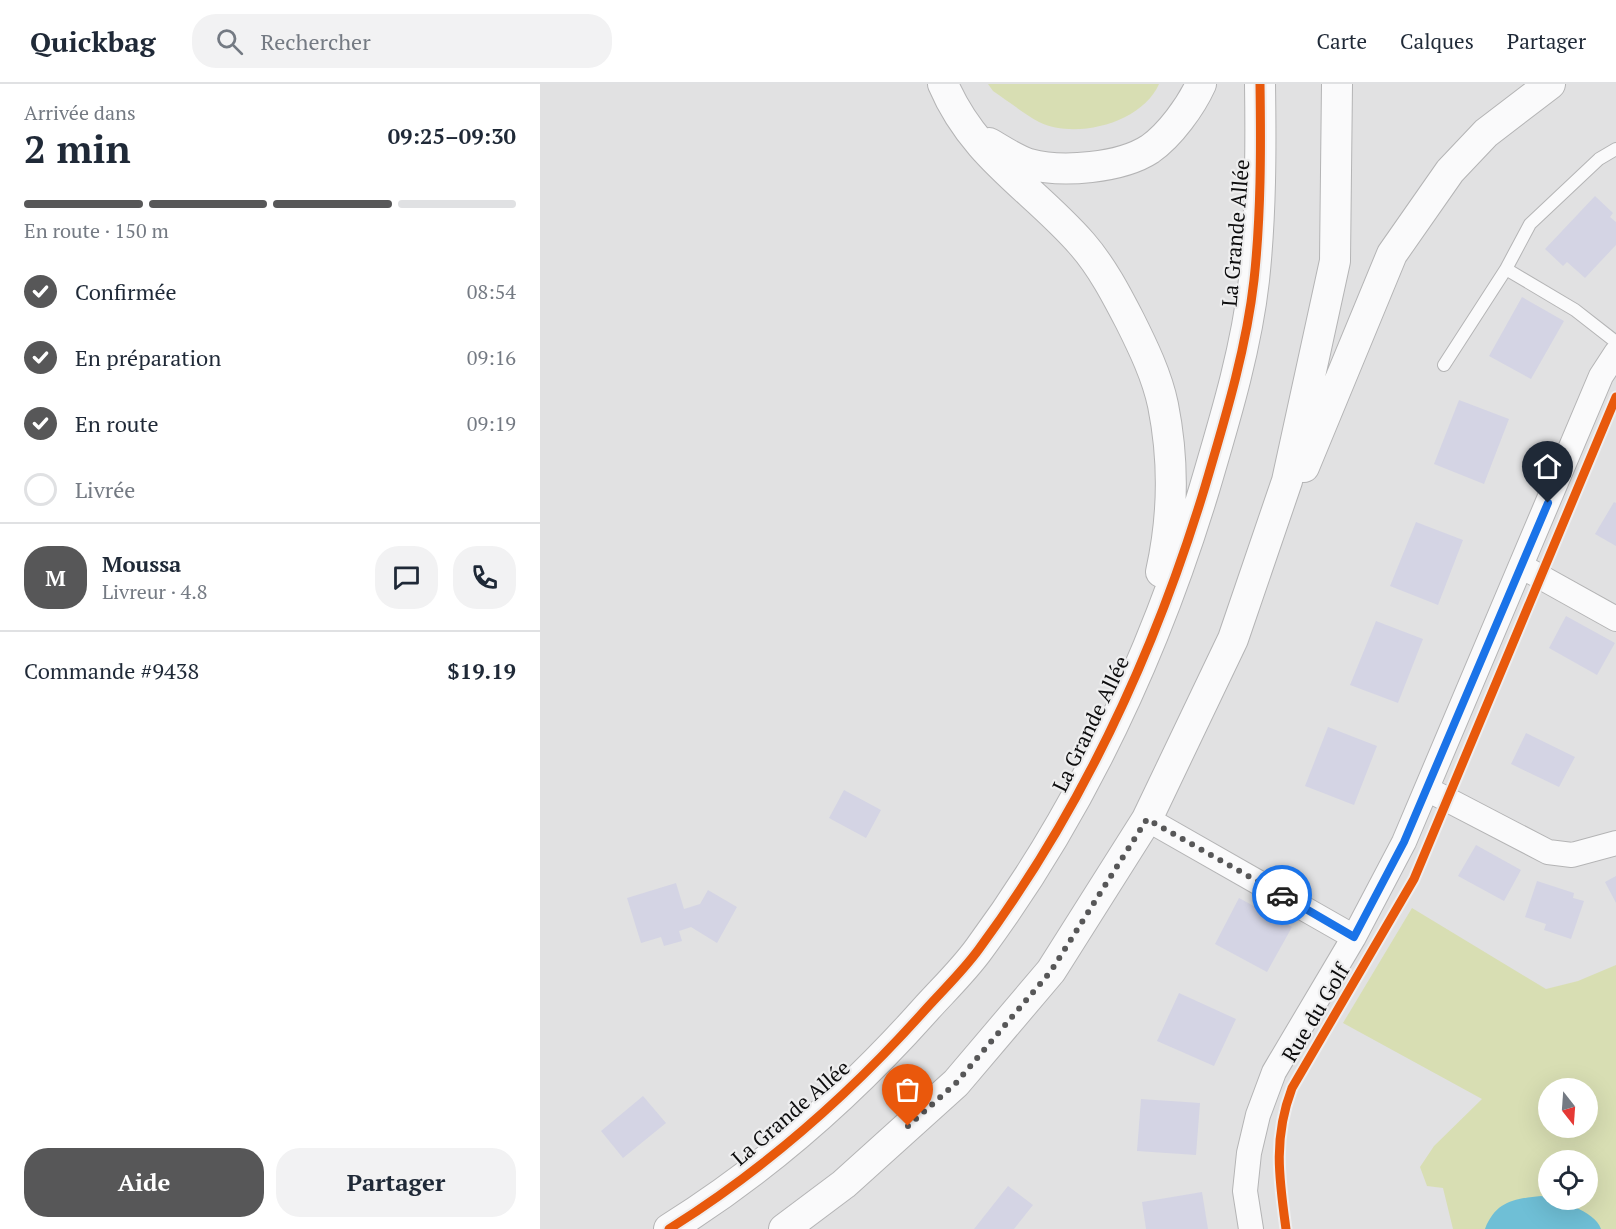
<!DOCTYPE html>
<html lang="fr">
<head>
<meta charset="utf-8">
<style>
  body { margin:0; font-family:"PT Serif",serif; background:#f2f2f3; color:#1f2937; height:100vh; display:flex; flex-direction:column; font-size:22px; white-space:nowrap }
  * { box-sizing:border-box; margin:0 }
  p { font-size:20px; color:#747a83 }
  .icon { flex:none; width:33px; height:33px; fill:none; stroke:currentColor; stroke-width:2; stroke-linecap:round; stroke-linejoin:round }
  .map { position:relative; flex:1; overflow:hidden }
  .sheet { display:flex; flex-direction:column; background:#fff; width:540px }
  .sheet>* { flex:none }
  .needle { width:39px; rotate:163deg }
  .buttons { position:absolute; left:998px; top:994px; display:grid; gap:12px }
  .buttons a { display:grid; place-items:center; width:60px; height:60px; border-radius:50%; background:#fff; box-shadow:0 6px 24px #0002; font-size:30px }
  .pin { position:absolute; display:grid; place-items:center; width:51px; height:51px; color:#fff; margin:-62px -26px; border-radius:50% 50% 50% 0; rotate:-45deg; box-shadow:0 0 6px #0007 }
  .pin .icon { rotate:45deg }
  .courier { position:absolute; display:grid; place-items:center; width:60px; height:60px; margin:-30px; border:4px solid #1a73e8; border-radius:50%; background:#fff; color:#222; box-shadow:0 2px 8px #0007 }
  .head em { font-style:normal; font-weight:600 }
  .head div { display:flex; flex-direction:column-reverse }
  .head { display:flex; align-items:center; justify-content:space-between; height:102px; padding:0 24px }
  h1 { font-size:39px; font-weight:600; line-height:45px }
  .bar { display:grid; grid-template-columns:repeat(4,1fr); gap:9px 6px; align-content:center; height:72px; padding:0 24px }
  .bar i { height:8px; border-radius:4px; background:#e0e1e3 }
  .bar .selected { background:#575758 }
  .bar p { grid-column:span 4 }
  .line { display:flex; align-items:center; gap:15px; padding:0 24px; border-top:2px solid #e0e1e3 }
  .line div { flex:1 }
  .round { display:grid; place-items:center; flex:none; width:63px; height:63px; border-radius:24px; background:#f2f2f3 }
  ol { padding:0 24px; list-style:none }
  li { display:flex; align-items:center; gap:18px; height:66px }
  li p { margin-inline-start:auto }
  li .icon { padding:6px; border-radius:50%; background:#575758; color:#fff; stroke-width:4 }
  li:last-child { color:#747a83 }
  li i { width:33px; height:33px; border:3px solid #e0e1e3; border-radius:50% }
  .action { display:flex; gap:12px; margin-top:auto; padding:12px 24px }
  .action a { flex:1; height:69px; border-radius:24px; background:#575758; color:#fff; font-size:24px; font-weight:600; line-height:69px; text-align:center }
  .action a+a { background:#f2f2f3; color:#1f2937 }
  header { display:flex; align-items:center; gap:36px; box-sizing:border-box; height:84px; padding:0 30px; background:#fff; border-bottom:2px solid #e0e1e3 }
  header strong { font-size:28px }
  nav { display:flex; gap:33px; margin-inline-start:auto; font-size:21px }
  .search { width:420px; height:54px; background:#f2f2f3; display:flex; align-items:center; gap:15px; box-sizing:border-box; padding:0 21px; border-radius:24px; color:#747a83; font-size:22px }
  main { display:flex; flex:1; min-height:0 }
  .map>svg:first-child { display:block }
  .green { fill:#d8deb3; fill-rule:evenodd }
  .water { fill:#6fbfd6 }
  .building { fill:#d4d4e4 }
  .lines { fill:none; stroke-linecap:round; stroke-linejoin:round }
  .service-casing { stroke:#b4b4b5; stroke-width:14 }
  .minor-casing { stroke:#b4b4b5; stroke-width:26 }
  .tertiary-casing { stroke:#b4b4b5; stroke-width:32 }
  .service { stroke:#fafafb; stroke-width:12 }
  .minor { stroke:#fafafb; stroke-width:24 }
  .tertiary { stroke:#fafafb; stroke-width:30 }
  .cycleway-casing { stroke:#eeeeef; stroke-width:13 }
  .cycleway { stroke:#e8590c; stroke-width:9 }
  .done { stroke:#575758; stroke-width:6; stroke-dasharray:0 10.8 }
  .route { stroke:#1a73e8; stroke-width:8 }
  .labels { text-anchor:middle; stroke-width:4.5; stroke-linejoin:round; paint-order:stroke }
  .street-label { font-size:21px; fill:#0d0d0e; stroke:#eeeeef }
</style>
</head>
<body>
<header>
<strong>Quickbag</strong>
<div class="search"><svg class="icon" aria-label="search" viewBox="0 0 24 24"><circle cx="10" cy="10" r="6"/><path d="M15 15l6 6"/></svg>Rechercher</div>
<nav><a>Carte</a><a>Calques</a><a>Partager</a></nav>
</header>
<main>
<section class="sheet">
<div class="head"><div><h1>2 min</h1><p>Arrivée dans</p></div><em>09:25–09:30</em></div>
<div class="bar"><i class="selected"></i><i class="selected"></i><i class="selected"></i><i></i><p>En route · 150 m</p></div>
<ol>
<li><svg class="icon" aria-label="check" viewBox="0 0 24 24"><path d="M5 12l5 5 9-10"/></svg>Confirmée<p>08:54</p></li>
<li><svg class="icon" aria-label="check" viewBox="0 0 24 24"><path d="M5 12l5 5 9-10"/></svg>En préparation<p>09:16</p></li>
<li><svg class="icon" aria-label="check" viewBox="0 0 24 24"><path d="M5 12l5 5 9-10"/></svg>En route<p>09:19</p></li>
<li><i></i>Livrée</li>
</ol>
<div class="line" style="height:108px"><b class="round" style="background:#575758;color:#fff">M</b><div><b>Moussa</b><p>Livreur · 4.8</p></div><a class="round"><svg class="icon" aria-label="chat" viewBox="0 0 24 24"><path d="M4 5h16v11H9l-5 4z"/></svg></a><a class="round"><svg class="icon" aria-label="phone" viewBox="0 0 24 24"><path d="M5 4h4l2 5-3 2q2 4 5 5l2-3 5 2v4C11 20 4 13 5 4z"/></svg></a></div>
<div class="line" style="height:78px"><div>Commande #9438</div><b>$19.19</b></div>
<div class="action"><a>Aide</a><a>Partager</a></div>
</section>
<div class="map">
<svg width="1076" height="1145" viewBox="0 0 1076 1145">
  <rect width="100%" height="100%" fill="#e1e1e2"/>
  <path class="green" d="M448 0H619C602 39 536 56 499 38 483 29 468 17 453 7Z
    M872 824 1006 905 1038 897 1076 881V1145H913L903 1104 887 1102 880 1083 894 1062 942 1015 803 939ZM1008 1005H1047V1044H1008ZM1008 1077H1047V1116H1008Z"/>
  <path class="water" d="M1001 1112C1016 1116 1055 1126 1061 1145H945C956 1117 974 1115 1001 1112Z"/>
  <path class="building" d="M1055 112 1073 129 1070 133 1076 138V161L1045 194 1027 178 1023 182 1005 165Z
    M982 213 1024 237 991 295 949 272Z
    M919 316 969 335 944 400 894 380Z
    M1074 418 1076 419V462L1055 450Z
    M876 438 923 456 898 521 850 502Z
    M1026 532 1075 559 1057 591 1009 564Z
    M836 537 883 555 858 619 810 601Z
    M788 643 837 662 814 721 765 702Z
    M986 649 1035 673 1019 703 971 680Z
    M304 706 341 726 326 754 289 734Z
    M936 761 981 786 964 817 918 792Z
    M1076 792V819L1065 798Z
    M997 797 1034 809 1033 814 1044 817 1031 855 1004 846 1006 840 985 833Z
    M136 799 144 825 160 820 168 806 197 823 177 859 151 843 139 847 142 857 124 862 121 853 101 859 87 814Z
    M699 814 752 843 727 888 675 860Z
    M639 909 696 935 674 982 617 957Z
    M103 1012 126 1039 83 1074 61 1047Z
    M601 1015 660 1019 656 1071 597 1067Z
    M468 1102 493 1121 474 1145H434Z
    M662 1108 668 1145H606L602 1118Z"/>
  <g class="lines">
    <g class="service-casing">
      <path id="service" d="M1076 65 1059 75 990 140 966 185 1035 226 1076 258
        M904 281 966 185"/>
    </g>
    <g class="minor-casing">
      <path id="minor" d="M981 482 1076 535
        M887 705 1008 768 1032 771 1076 759
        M607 735 814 853
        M711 1145 705 1107 709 1069 718 1031 734 988 814 853 864 758 1061 292 1076 269"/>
    </g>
    <g class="tertiary-casing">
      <path id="tertiary" d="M403 0C434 73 492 103 542 160 562 183 576 210 590 237 603 263 617 292 623 321 634 376 633 434 621 488
        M449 59C461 66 476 76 489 80 522 89 581 84 610 65 630 51 651 22 661 0
        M764 383 852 170 910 87 946 49 1010 0
        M129 1145C225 1085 310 1010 385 926 403 906 423 887 439 865 541 727 614 570 664 406 684 338 706 267 714 196 721 131 721 65 720 0
        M244 1145 304 1100 416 999 511 887 607 735 693 555 747 397 795 177 797 0"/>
    </g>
    <use href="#service" class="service"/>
    <use href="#minor" class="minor"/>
    <use href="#tertiary" class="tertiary"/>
    <g class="cycleway-casing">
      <path id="cycleway" d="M129 1145C225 1085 310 1010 385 926 403 906 423 887 439 865 541 727 614 570 664 406 684 338 706 267 714 196 721 131 721 65 720 0
        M746 1145C739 1094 733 1054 752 1004L874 795 1076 313"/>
    </g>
    <use href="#cycleway" class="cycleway"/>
  </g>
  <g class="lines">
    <path class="done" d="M368 1042 416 999 511 887 607 735 742 811"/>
    <path class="route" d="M742 811 814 853 864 758 1008 419"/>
  </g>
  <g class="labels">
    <g class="street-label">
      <text transform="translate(696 149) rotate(-85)" y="7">La Grande Allée</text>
      <text transform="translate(551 640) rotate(-64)" y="7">La Grande Allée</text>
      <text transform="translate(776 929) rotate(-59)" y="7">Rue du Golf</text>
      <text transform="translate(251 1029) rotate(-41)" y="7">La Grande Allée</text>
    </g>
  </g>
</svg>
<div class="buttons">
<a><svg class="needle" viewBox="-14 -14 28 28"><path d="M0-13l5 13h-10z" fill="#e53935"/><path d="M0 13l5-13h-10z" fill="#747a83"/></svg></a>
<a><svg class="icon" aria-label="locate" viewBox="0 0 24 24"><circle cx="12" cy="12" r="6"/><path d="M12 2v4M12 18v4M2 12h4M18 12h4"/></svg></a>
</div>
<div class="pin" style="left:368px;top:1042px;background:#ea580c"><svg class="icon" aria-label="bag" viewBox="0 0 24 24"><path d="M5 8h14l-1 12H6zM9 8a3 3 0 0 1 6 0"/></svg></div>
<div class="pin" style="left:1008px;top:419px;background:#1f2937"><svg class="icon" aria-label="home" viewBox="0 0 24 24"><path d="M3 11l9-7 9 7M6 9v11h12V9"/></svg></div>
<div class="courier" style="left:742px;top:811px"><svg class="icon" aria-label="car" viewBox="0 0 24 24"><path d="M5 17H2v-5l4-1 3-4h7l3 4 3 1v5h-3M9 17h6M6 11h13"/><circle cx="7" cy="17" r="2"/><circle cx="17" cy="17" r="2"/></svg></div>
</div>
</main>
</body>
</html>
